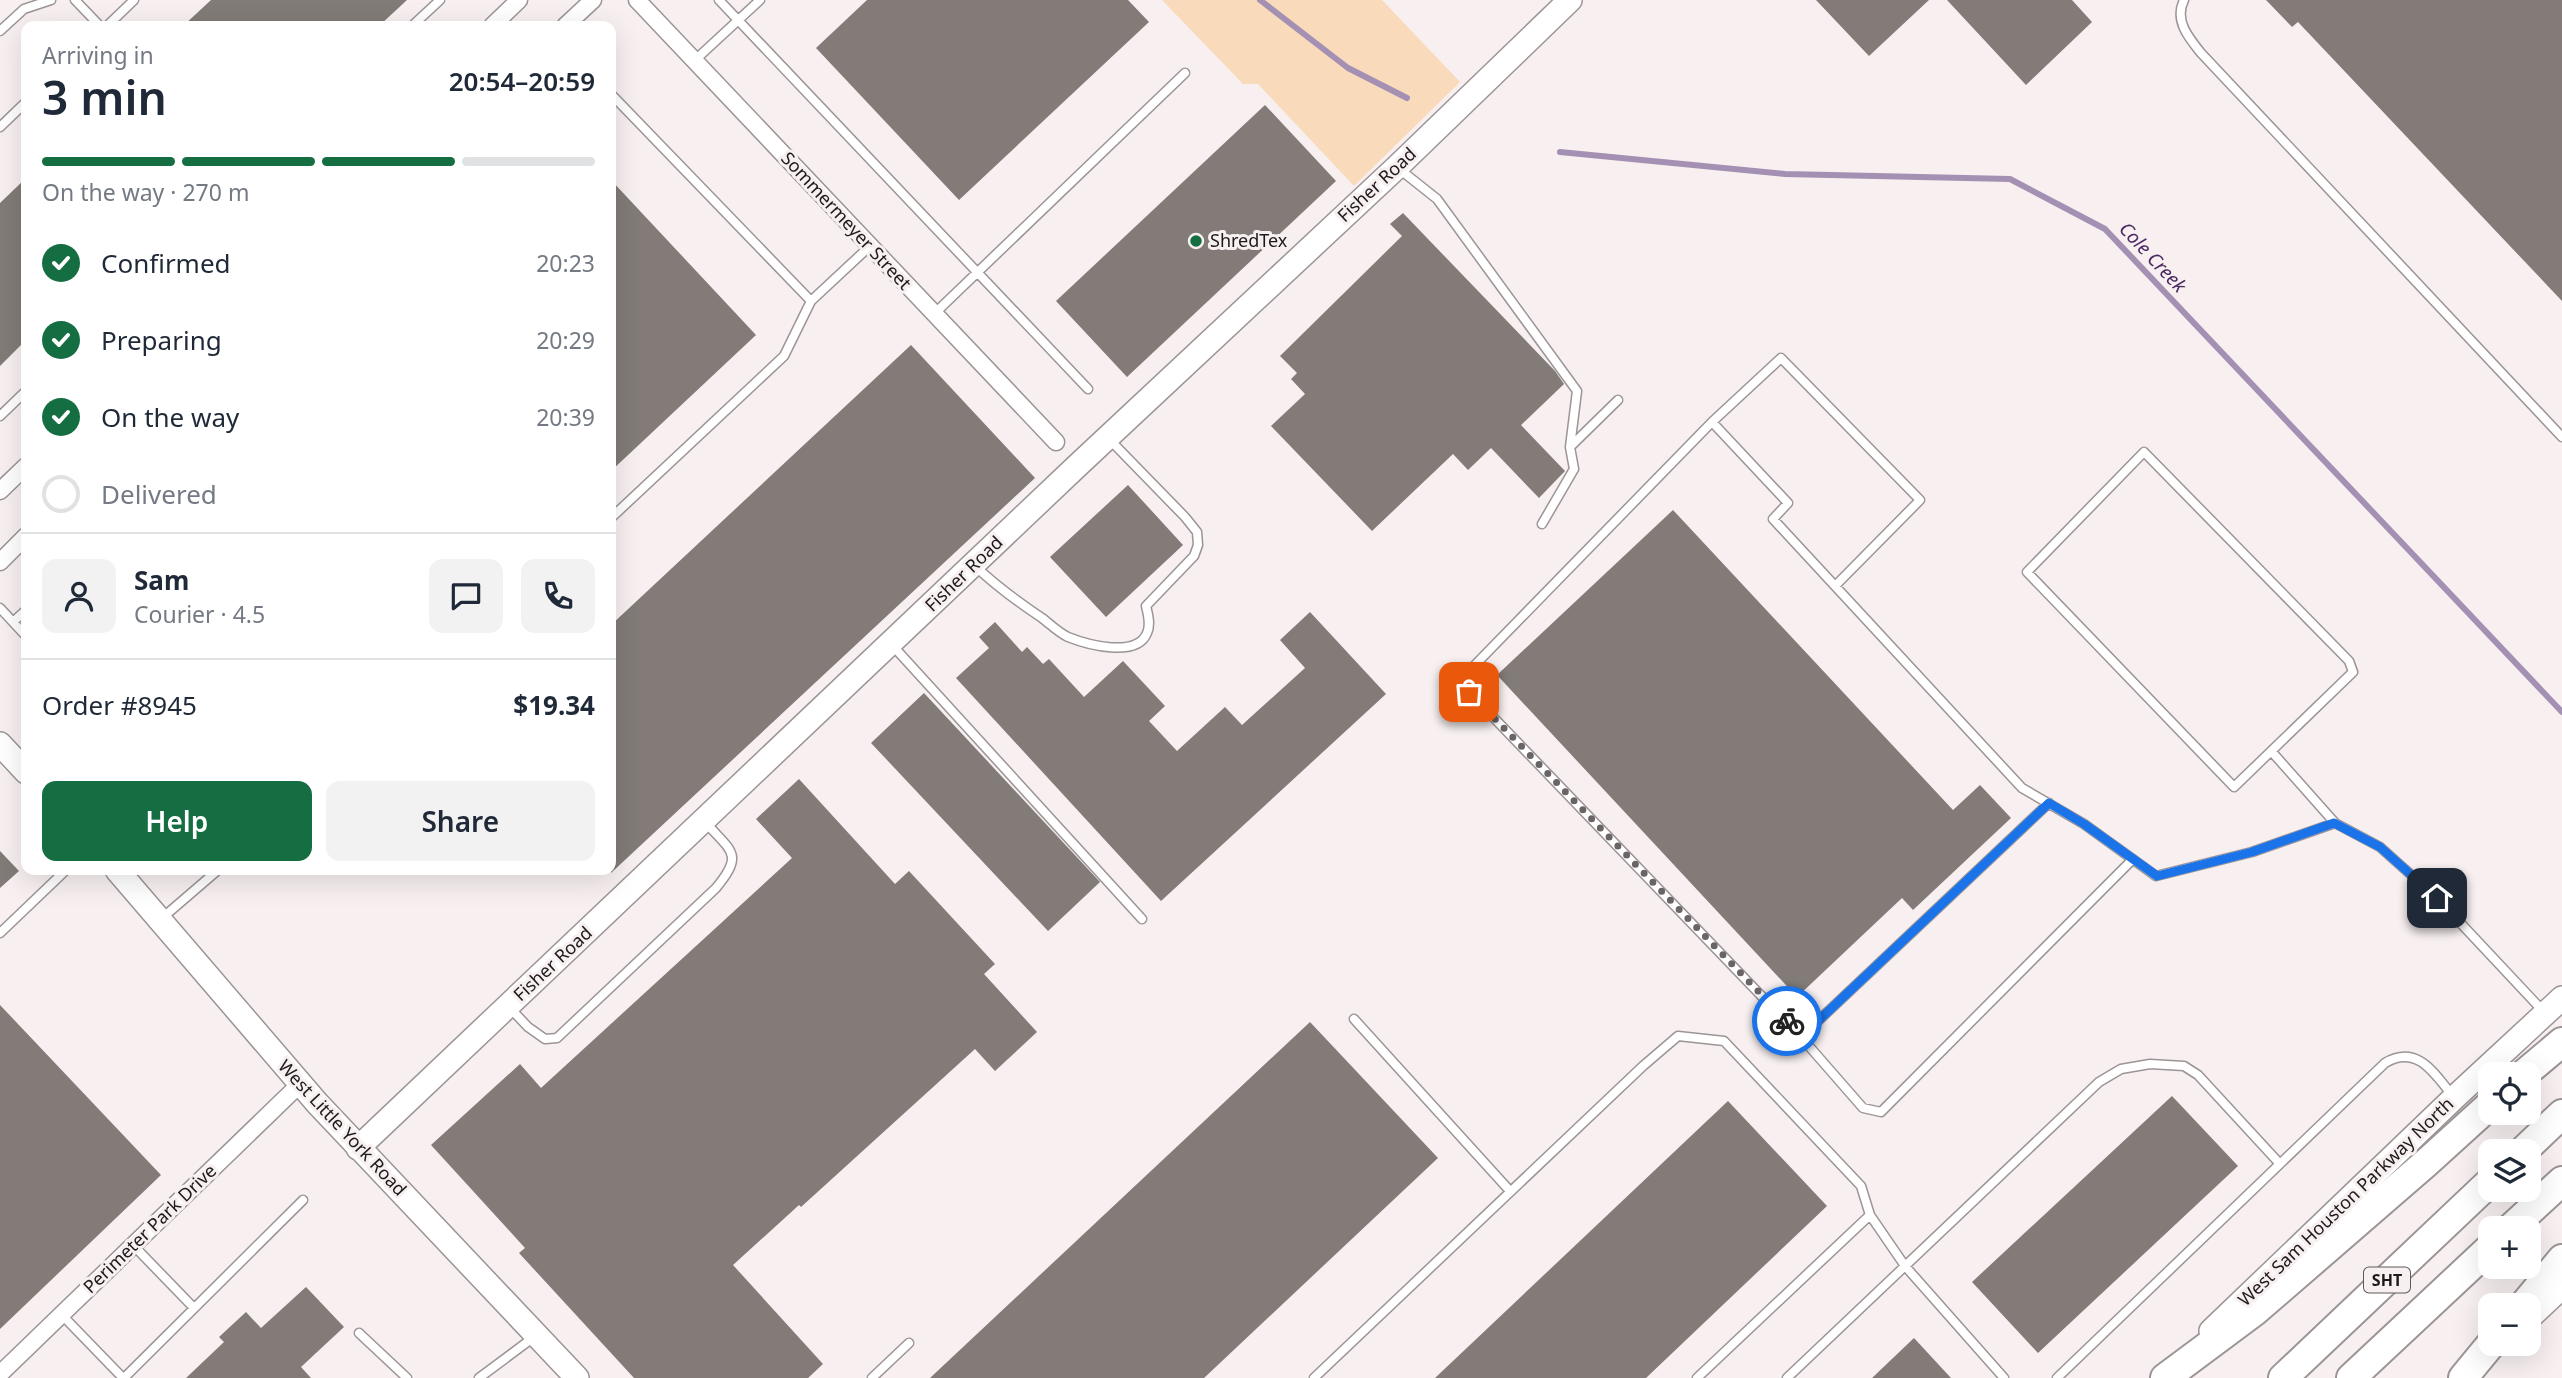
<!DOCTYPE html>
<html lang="en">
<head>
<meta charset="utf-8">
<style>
  body { margin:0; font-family:"Noto Sans",sans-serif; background:#f2f2f3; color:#1f2937; height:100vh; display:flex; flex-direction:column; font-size:26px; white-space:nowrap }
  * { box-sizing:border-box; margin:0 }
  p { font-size:23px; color:#747a83 }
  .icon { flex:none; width:38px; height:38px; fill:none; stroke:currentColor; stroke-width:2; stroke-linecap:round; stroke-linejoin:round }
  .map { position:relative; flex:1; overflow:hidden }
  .side { position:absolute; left:21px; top:21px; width:595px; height:854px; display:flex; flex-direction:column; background:#fff; border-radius:14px; box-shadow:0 7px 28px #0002 }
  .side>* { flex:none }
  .buttons { position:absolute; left:2478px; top:1062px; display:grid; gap:14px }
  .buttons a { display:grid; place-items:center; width:63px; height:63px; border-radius:14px; background:#fff; box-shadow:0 7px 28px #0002; font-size:35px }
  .pin { position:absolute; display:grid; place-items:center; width:60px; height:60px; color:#fff; margin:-30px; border-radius:14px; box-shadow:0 4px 10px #0006 }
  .courier { position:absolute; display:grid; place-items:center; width:70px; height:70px; margin:-35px; border:5px solid #1a73e8; border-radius:50%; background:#fff; color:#222; box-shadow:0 2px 9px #0007 }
  .summary em { font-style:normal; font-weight:600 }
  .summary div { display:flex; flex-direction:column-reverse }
  .summary { display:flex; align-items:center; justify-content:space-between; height:119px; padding:0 21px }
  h1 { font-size:46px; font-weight:600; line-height:52px }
  .bar { display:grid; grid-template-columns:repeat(4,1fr); gap:10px 7px; align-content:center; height:84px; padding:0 21px }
  .bar i { height:9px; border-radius:5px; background:#e0e1e3 }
  .bar .current { background:#156e42 }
  .bar p { grid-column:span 4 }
  .line { display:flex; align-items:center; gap:18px; padding:0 21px; border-top:2px solid #e0e1e3 }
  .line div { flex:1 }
  .round { display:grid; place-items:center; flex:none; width:74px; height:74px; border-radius:14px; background:#f2f2f3 }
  ol { padding:0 21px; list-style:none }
  li { display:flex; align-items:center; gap:21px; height:77px }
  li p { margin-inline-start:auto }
  li .icon { padding:7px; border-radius:50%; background:#156e42; color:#fff; stroke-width:4 }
  li:last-child { color:#747a83 }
  li i { width:38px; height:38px; border:4px solid #e0e1e3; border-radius:50% }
  .cta { display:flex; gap:14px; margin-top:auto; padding:14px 21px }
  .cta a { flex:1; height:80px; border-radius:14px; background:#156e42; color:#fff; font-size:28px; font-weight:600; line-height:80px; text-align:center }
  .cta a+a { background:#f2f2f3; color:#1f2937 }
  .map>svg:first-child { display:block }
  .green { fill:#f9daba }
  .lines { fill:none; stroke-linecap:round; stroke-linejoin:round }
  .stream { stroke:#a490b3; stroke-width:6 }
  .building { fill:#827b78 }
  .lane-casing { stroke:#9c9495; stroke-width:11 }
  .street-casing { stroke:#9c9495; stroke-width:19 }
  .secondary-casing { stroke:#9c9495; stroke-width:26 }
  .highway-casing { stroke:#9c9495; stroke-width:32 }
  .lane { stroke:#fff; stroke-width:8 }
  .street { stroke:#fff; stroke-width:16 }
  .secondary { stroke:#fff; stroke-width:23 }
  .highway { stroke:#fff; stroke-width:28 }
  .done { stroke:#696566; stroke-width:7; stroke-dasharray:0 12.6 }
  .route { stroke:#1a73e8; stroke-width:9 }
  .poi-dot { fill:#156e42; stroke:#f7eff0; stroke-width:2.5 }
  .labels { text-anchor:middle; stroke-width:6; stroke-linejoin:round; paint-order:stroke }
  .shield { fill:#f7eff0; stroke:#5e5a5b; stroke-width:2 }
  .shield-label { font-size:16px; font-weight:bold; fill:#1d1a1b }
  .street-label { font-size:18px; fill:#1d1a1b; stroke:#f7eff0 }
  .poi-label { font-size:18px; fill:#1d1a1b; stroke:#f7eff0; text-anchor:start }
  .water-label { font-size:19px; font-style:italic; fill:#4a2862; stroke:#f7eff0 }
</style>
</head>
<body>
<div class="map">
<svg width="2562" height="1378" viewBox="0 0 2562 1378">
  <rect width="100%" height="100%" fill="#f7eff0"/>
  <path class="green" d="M1162 0H1382L1460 82 1354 186 1258 84H1243Z"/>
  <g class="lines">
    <path class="stream" d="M1260 0 1348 68 1407 98
      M1560 152 1785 174 2010 179 2105 229 2562 712"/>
  </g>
  <path class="building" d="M211 0H407L379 26H183Z
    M867 0H1128L1149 22 959 200 816 48Z
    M1816 0H1929L1869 56Z
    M1947 0H2072L2092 22 2026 85Z
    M2266 0H2562V301L2298 22 2292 27Z
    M1265 105 1336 181 1127 377 1056 301Z
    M26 178V340L0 366V203Z
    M611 180 756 335 611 471Z
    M1403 213 1555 371 1564 384 1521 425 1565 471 1539 498 1491 448 1468 470 1453 454 1372 531 1271 426 1305 394 1291 379 1297 373 1280 356 1402 236 1390 224Z
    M911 345 1035 478 611 873V625Z
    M1128 485 1183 545 1106 617 1050 557Z
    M1673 510 1953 810 1980 785 2011 818 1913 910 1902 898 1797 997 1497 675Z
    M1310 612 1386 694 1161 901 956 678 989 648 979 637 995 622 1022 652 1027 647 1043 664 1049 659 1084 697 1123 661 1165 706 1149 721 1177 751 1225 707 1242 725 1305 668 1280 640Z
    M924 693 1100 882 1048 931 871 743Z
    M799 779 895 884 909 871 995 964 984 974 1037 1032 995 1071 975 1049 801 1207 799 1205 733 1265 823 1364 808 1378H634L519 1253 525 1248 431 1145 520 1064 541 1088 792 858 756 819Z
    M0 851 19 871 0 888Z
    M0 1005 161 1175 0 1329Z
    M1310 1022 1438 1158 1204 1378H930Z
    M2172 1096 2238 1166 2038 1353 1972 1282Z
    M1728 1101 1827 1206 1646 1378H1435Z
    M306 1287 344 1327 301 1367 311 1378H186L224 1342 219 1337 246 1312 261 1328Z
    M1914 1338 1951 1378H1872Z"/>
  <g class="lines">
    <g class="lane-casing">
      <path id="lane" d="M75 0 100 26
        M719 0 1088 389
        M2184 0C2174 20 2188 37 2201 53L2562 437
        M107 26 134 0
        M412 26 440 0
        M0 31 24 9 51 0
        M694 61 760 0
        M611 94 811 301
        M0 127 26 102
        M1398 168 1437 199 1577 391 1570 447
        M934 314 1185 73
        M0 416 26 391
        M1712 422 1471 669 1469 692 1801 1037 2049 803
        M2144 452 2349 661 2353 672 2234 787 2027 572Z
        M611 518 784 356 811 301 870 246
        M1542 524 1574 469 1570 447 1618 400
        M974 565C995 585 1018 602 1042 618 1050 624 1059 633 1068 637 1088 645 1137 658 1147 633 1151 625 1148 614 1146 606L1194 556 1198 545 1197 532 1185 517 1110 440
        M1835 586 1920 500 1781 358 1712 422 1788 503 1773 519 2022 788 2084 824 2156 876 2252 852 2335 823
        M0 608 26 636
        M13 622 26 610
        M893 646 1142 919
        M2272 752 2335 823 2380 847 2437 898 2543 1011
        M161 919 218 870
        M0 933 66 870
        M510 1008 528 1027 545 1039 557 1038 716 888C744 854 732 852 706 823
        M1354 1019 1510 1191
        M1801 1037 1863 1108 1881 1112 2133 859
        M133 1245 194 1308
        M61 1314 123 1378
        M359 1333 407 1378
        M124 1378 303 1200
        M479 1378 534 1337
        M872 1378 909 1343
        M1314 1378 1643 1066 1678 1036 1724 1041 1861 1186 1870 1215 1905 1266 2004 1378
        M1697 1378 1870 1215
        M1787 1378 2099 1082 2121 1069 2150 1064 2184 1066 2198 1075 2280 1164
        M2057 1378 2385 1063C2417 1044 2434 1073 2452 1095"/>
    </g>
    <g class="street-casing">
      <path id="street" d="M637 0 1056 442
        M492 26 519 0
        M565 26 593 0
        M0 491 26 466
        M0 562 26 536
        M0 1374 300 1084"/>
    </g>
    <g class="secondary-casing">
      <path id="secondary" d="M0 744 26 772
        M117 870 317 1103 577 1378
        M358 1148 1077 466 1397 167 1570 0
        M2529 1318 2562 1287
        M2211 1331 2454 1098 2562 998"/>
    </g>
    <g class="highway-casing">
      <path id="highway" d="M2524 1074 2562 1042
        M2522 1152 2562 1114
        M2511 1228 2562 1181
        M2523 1306 2562 1259
        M2165 1378 2255 1311 2426 1163 2490 1105
        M2283 1378 2490 1182
        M2351 1378 2490 1248
        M2463 1378 2491 1344"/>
    </g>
    <use href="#lane" class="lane"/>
    <use href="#street" class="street"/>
    <use href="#secondary" class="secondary"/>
    <use href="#highway" class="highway"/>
  </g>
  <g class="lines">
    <path class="done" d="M1469 692 1787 1021"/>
    <path class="route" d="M1787 1021 1801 1037 2049 803 2084 824 2157 876 2252 852 2334 823 2380 847 2437 898"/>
  </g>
  <circle class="poi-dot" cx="1196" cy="241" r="7"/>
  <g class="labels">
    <rect class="shield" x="2364" y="1267.5" width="46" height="25" rx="5"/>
    <g class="shield-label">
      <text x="2387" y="1286">SHT</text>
    </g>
    <g class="street-label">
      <text transform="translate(1377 185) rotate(-43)" y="6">Fisher Road</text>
      <text transform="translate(846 221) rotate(47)" y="6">Sommermeyer Street</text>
      <text transform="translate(964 574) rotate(-44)" y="6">Fisher Road</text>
      <text transform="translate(553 964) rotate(-43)" y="6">Fisher Road</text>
      <text transform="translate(342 1128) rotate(47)" y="6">West Little York Road</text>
      <text transform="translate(2346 1202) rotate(-44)" y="6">West Sam Houston Parkway North</text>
      <text transform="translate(150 1229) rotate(-44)" y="6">Perimeter Park Drive</text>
    </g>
    <g class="poi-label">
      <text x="1210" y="247">ShredTex</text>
    </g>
    <g class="water-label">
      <text transform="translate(2153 257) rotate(47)" y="7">Cole Creek</text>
    </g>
  </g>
</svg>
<div class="buttons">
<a><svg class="icon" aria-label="locate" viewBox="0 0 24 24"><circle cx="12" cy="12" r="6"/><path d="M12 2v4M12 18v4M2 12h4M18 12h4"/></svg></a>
<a><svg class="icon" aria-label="layers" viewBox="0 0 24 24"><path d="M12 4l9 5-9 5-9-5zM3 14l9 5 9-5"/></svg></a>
<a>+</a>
<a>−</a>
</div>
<div class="pin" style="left:1469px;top:692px;background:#ea580c"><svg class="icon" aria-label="bag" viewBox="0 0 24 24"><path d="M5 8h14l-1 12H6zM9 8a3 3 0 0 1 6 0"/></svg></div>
<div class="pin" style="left:2437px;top:898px;background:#1f2937"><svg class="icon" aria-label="home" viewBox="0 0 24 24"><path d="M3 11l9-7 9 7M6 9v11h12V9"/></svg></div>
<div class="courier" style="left:1787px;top:1021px"><svg class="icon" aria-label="bike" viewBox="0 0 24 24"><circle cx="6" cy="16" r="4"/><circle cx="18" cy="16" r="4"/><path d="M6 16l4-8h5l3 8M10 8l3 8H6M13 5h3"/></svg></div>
<section class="side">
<div class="summary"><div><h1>3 min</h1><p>Arriving in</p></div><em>20:54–20:59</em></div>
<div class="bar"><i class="current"></i><i class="current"></i><i class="current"></i><i></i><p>On the way · 270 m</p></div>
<ol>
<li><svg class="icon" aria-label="check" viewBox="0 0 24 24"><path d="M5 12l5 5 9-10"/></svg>Confirmed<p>20:23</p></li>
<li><svg class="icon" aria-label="check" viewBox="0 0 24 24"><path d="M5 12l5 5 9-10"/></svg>Preparing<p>20:29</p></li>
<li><svg class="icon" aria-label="check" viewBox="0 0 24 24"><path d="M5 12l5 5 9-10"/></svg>On the way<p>20:39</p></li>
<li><i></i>Delivered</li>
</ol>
<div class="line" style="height:126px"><a class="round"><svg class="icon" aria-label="person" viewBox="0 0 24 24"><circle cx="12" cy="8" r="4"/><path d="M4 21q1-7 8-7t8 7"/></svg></a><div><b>Sam</b><p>Courier · 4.5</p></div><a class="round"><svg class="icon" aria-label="chat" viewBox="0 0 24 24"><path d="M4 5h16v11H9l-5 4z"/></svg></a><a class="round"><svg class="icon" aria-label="phone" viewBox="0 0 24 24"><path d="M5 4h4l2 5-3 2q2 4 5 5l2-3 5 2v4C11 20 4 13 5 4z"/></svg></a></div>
<div class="line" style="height:91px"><div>Order #8945</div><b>$19.34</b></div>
<div class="cta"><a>Help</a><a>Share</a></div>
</section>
</div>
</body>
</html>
